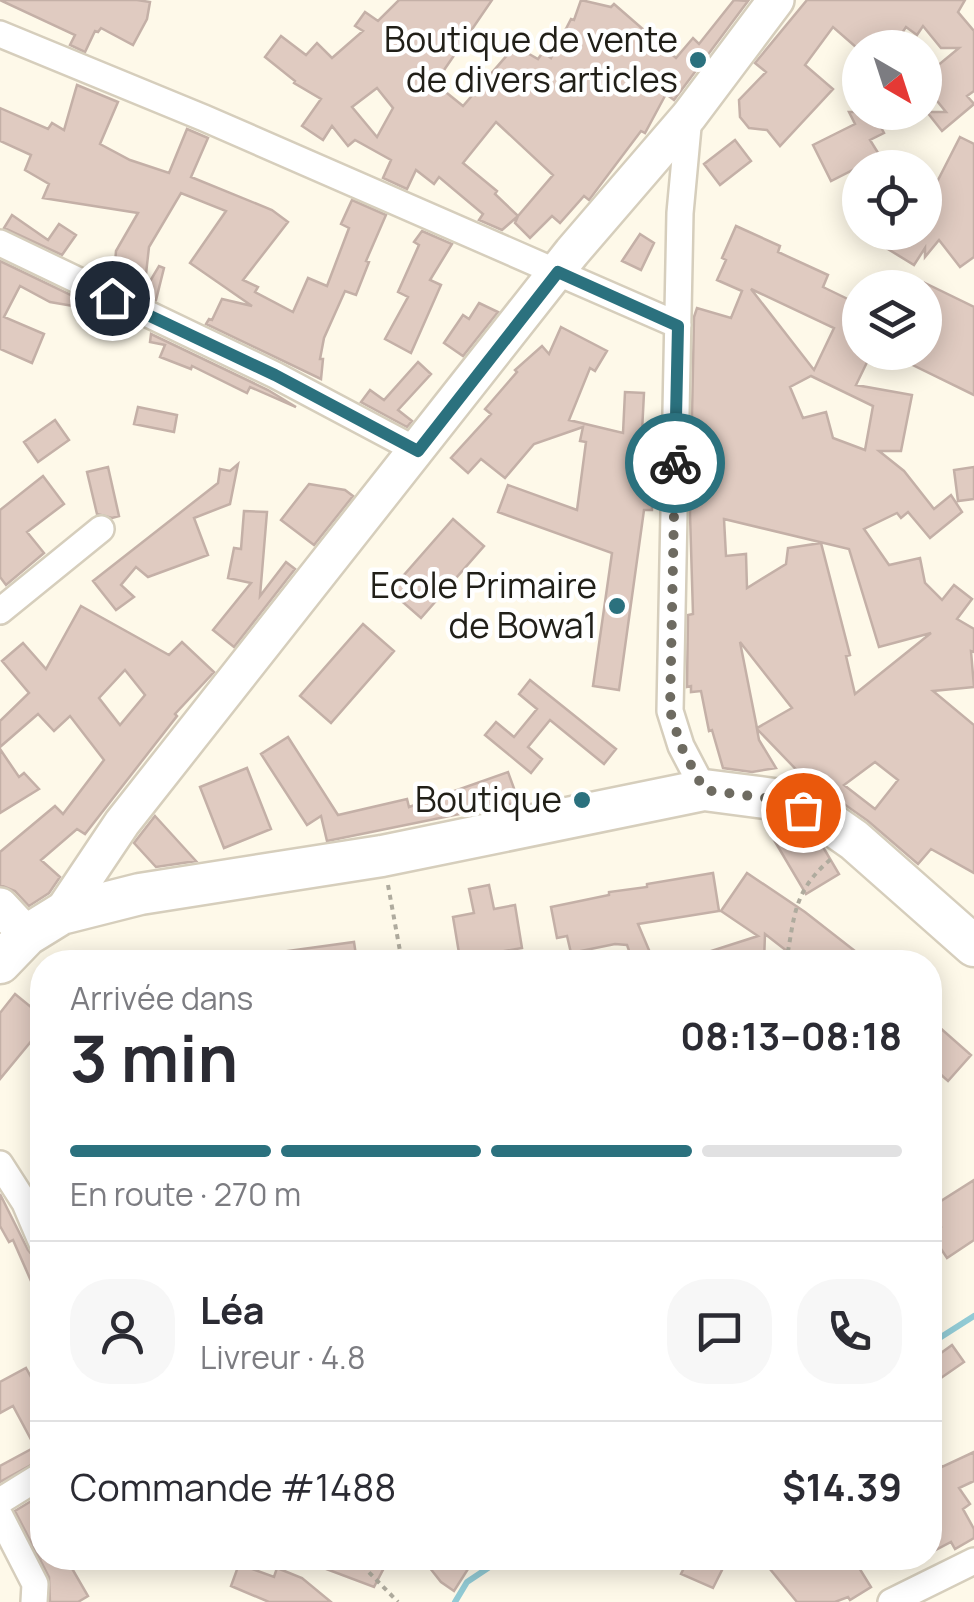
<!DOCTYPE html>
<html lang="fr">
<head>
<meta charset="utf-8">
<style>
  body { margin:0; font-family:Manrope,sans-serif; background:#f7f7f7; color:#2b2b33; height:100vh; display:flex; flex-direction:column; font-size:38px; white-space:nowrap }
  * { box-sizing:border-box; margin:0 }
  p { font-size:32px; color:#7c7c81 }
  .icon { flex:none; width:55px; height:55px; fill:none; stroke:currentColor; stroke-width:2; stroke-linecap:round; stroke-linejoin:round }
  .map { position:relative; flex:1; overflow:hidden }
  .side { position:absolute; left:30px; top:950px; width:912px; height:620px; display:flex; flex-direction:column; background:#fff; border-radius:40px; box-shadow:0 5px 25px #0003 }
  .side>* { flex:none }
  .needle { width:65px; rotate:141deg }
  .tools { position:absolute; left:842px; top:30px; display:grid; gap:20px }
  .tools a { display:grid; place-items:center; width:100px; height:100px; border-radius:50%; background:#fff; box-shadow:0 5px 25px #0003; font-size:50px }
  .pin { position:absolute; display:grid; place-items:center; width:85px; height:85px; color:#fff; margin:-42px; border:5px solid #fff; border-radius:50%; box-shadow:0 2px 10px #0007 }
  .courier { position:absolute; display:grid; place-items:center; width:100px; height:100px; margin:-50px; border:8px solid #2b717e; border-radius:50%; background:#fff; color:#222; box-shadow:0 2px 12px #0007 }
  .head em { font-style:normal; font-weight:700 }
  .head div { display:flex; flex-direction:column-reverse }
  .head { display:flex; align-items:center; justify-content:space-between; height:170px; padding:0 40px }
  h1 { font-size:65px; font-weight:700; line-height:75px }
  .bar { display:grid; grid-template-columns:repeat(4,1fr); gap:15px 10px; align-content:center; height:120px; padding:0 40px }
  .bar i { height:12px; border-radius:8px; background:#e1e1e2 }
  .bar .current { background:#2b717e }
  .bar p { grid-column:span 4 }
  .line { display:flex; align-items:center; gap:25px; padding:0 40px; border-top:2px solid #e1e1e2 }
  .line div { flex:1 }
  .round { display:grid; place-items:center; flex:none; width:105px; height:105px; border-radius:40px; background:#f7f7f7 }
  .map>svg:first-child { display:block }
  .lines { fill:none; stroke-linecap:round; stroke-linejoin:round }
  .stream { stroke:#92cbd5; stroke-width:6 }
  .building { fill:#e0cbc1; stroke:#c4b0a7; stroke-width:2.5; fill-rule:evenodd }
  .minor-casing { stroke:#d6cebc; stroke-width:30 }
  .secondary-casing { stroke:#d6cebc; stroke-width:40 }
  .trunk-casing { stroke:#d6cebc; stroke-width:45 }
  .path { stroke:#afab9e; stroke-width:4; stroke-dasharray:5 5; stroke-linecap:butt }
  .minor { stroke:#fff; stroke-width:25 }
  .secondary { stroke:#fff; stroke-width:35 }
  .trunk { stroke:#fff; stroke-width:40 }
  .done { stroke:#6e6b61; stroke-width:10; stroke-dasharray:0 18 }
  .route { stroke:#2b717e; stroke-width:12 }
  .poi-dot { fill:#2b717e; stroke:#fff; stroke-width:4 }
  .labels { text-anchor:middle; stroke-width:9; stroke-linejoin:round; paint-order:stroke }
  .poi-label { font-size:35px; fill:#211f18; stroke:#fff; text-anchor:end }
</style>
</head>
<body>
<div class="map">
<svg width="974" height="1602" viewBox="0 0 974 1602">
  <rect width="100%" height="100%" fill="#fef9e9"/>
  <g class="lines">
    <path class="stream" d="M930 1344 974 1316
      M455 1602 467 1582 503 1558"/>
  </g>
  <path class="building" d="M0 0H137L150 2 147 19 133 45 101 28 98 32 95 31 85 52 70 45 75 35Z
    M399 0H492L442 73 446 78 437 85 463 106 515 46 538 59 543 52 551 58 571 19 574 20 581 0 611 7 614 4 676 58 693 38 699 44 734 0 748 1 674 100 666 94 645 133 641 131 589 200 584 196 560 223 552 216 530 238 515 223 518 216 502 230 479 220 483 214 439 177 434 184 416 170 407 189 383 178 391 160 355 140 348 146 332 126 323 140 302 126 321 99 294 83 295 81 265 57 281 36 306 55 317 43 332 58 363 31 355 26 365 12 378 21ZM377 88 393 108 377 137 352 107ZM496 122 553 175 518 216 495 194 497 191 463 163Z
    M807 0H965L958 12 974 31V91L967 96 974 104 942 131 927 112H946L925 86V76L959 48H941L923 26 917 35 906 27 892 48H857L833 27 805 65 833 89 780 146 767 130 749 128 740 117 739 100 766 72 755 63Z
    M77 85 118 102 100 144 130 160 169 173 187 129 208 138 191 177 272 210 288 222 243 280 258 287 255 292 293 312 308 278 327 286 349 228 341 224 352 200 386 215 366 261 369 262 356 295 345 291 324 338 320 359H323L321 379 206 324 209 319 212 320 222 299 252 306 190 263 226 211 181 193 149 247 145 283H149L159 266 164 268 156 300 102 274 114 276 116 251 138 213 43 198 49 184 25 170 31 155 0 141V108L48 129 52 123 64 130Z
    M849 112H873L884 133 870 140 880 156 831 181 813 145 855 124Z
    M960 137 974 144V257L960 267 939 240 925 257V248L914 265 860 232H925V192L931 180 937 182Z
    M735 140 751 161 720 185 704 164Z
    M12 215 48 240 59 224 76 235 62 255 4 228Z
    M736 226 780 246 778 252 828 275 823 287 860 305V352H872L856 385 912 395 901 451H879L904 471 934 509 951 495 962 512 930 538 908 512 901 518 897 513 864 529 889 565 920 558 925 583 942 600 954 585 972 599 957 619 974 629V652L971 651 974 687 933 691 974 725V873L931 849 918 864 868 821 837 799 815 789 757 729 759 740 776 768 752 772 723 768 712 730 709 731 701 691 691 692V686L687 687 688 615 693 614 690 514 694 317 697 308 731 318 742 291 717 280 726 260 722 258ZM751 289 834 328 814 370ZM811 376 873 406 865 450 833 438 826 412 803 418 790 387ZM724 519 849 549 879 647 931 633 855 694 846 656 850 655 821 543 788 548 786 564 747 588 746 554 726 556ZM740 642 792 708 757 728ZM875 762 898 780 875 809 844 785Z
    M422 231 452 244 430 280 441 285 411 353 385 339 408 297 398 292 419 245 414 242Z
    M640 234 654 243 641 270 622 261Z
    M0 261 119 318 104 331 107 316 78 311 79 307 50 302 20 286 4 317 44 334 32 363 0 349Z
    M925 283 974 307V395L886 352H925Z
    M479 303 498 312 463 356 444 343 463 315 469 319Z
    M561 327 607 351 595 371 590 368 569 420 623 433 625 392 644 393 642 432H659L658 480 653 479 652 510H644L619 690 593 686 612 553 498 512 508 485 577 510 586 442 580 441 583 427 534 444 505 478 481 459 468 473 451 458 491 414 485 409 517 372 515 370 542 346 549 354Z
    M151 334 268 390 296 407 250 387 247 393 192 366 191 369 160 357 165 345 150 342Z
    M418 362 431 374 398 410 412 421 407 427 361 402 370 390 384 400Z
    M138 407 177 415 174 432 134 424Z
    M55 420 69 440 38 462 24 442Z
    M238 464 230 504 194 518 208 555 148 577 136 567 121 585 134 597 116 610 93 581 218 483 220 469 230 471Z
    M108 467 119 516 112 518 97 514 87 472Z
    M974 467V499L958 501 954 470Z
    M43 476 64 504 27 532 44 553 6 585 0 577V510Z
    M309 484 345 490 353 496 314 545 281 520Z
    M244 511 267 512 260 596 286 562 295 569 234 647 213 630 251 583 228 578 234 548 241 549Z
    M453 519 484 546 421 618 390 591Z
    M81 606 169 655 182 642 214 672 175 714 177 716 85 834 77 829 41 860 60 877 49 893 29 906 15 891 0 885V852L55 806 63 814 104 760 70 716 54 731 38 714 0 747V721L29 693 2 661 23 643 46 669ZM125 670 145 695 120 725 99 698Z
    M363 624 394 651 331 723 300 696Z
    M530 680 616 749 604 764 550 720 528 747 542 759 531 773 485 735 496 722 514 737 537 709 519 694Z
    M288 737 338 815 407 799 409 807 508 772 519 802 327 841 321 816 307 825 261 754Z
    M0 749 19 777 24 773 39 789 0 813Z
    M247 768 271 829 224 848 200 787Z
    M155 816 196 861 156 867 134 843Z
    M787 828 803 836 812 845 816 843 823 847 839 874 806 894 774 840Z
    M713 873 719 911 638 924 654 962H633L627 945 615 944 571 953 567 936 557 938 551 907 609 895V892L647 887V884Z
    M747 873 805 912 869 962H801L765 934 764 962H687L686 959 758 936 721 911Z
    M489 885 494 909 515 905 522 948 460 959 453 917 474 913 469 889Z
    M354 942 357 962H280V952Z
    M15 994 42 1016V1028L0 1079V1013Z
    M930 1019 971 1055 948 1081 930 1065Z
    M974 1180V1240L947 1258 931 1234 941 1227 930 1208Z
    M0 1194 28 1250 33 1256 42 1259V1306L13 1240 9 1242 0 1226Z
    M952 1345 964 1362 938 1380 930 1368V1361Z
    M26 1368 42 1397V1459L0 1482V1466L35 1447 13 1406 0 1413V1382Z
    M930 1446 942 1467 974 1452V1481L959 1488 970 1504 963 1509 974 1529V1538L955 1549 951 1542 930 1553V1527L936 1523 930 1512Z
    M33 1500 42 1516V1558H66L88 1596 78 1602H50L49 1577 15 1511Z
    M297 1558H374L386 1564 374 1587Z
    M422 1558H475L454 1591 441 1582Z
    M689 1558H701L723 1568 713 1588 681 1574Z
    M761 1558H853L871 1587 850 1600 848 1597 835 1602H797Z
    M239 1564 274 1577 277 1568 302 1578 331 1602H269L231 1586Z"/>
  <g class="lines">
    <g class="minor-casing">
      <path id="minor" d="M0 34 204 118 678 325
        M689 116 680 213 670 711 681 746 704 790
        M0 243 275 375 418 451
        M0 611 101 529
        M0 1164 25 1203 42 1243
        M0 1501 42 1475
        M0 1516 35 1584 34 1602
        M891 1602 974 1561"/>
    </g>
    <g class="secondary-casing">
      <path id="secondary" d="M0 906 27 935
        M61 914 122 823 572 252 689 116 776 0"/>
    </g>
    <g class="trunk-casing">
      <path id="trunk" d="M0 963 27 935 61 914 140 894 382 856 704 790 781 800 824 819 854 840 974 946"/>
    </g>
    <path class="path" d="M388 885 402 962
      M786 962C795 917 792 892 831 859
      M355 1558 398 1602"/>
    <use href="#minor" class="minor"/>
    <use href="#secondary" class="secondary"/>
    <use href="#trunk" class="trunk"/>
  </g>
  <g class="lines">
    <path class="done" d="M675 463 670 711 681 746 704 790 781 800 803 810"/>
    <path class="route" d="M112 298 275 375 418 451 558 272 678 326 675 463"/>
  </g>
  <g class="poi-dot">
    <circle cx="698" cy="60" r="10"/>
    <circle cx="617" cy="606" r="10"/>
    <circle cx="582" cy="800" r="10"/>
  </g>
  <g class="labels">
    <g class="poi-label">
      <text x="678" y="52">Boutique de vente<tspan x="678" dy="40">de divers articles</tspan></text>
      <text x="597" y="598">Ecole Primaire<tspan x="597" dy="40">de Bowa1</tspan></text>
      <text x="562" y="812">Boutique</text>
    </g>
  </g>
</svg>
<div class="tools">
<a><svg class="needle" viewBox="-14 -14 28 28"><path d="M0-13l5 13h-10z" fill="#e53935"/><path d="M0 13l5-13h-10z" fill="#7c7c81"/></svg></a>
<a><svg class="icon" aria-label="locate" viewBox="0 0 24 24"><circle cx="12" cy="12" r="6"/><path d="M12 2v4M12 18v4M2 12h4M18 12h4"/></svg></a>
<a><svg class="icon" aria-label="layers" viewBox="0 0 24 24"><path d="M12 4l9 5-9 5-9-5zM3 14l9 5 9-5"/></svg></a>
</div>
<div class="pin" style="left:803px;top:810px;background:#ea580c"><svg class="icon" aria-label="bag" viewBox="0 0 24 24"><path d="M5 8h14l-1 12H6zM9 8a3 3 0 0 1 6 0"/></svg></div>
<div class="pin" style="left:112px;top:298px;background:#1f2937"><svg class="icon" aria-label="home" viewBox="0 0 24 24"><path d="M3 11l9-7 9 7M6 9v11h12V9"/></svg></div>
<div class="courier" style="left:675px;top:463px"><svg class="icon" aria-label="bike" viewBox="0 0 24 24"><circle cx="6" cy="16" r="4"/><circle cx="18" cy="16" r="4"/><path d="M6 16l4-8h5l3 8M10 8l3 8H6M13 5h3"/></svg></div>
<section class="side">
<div class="head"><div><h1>3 min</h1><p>Arrivée dans</p></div><em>08:13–08:18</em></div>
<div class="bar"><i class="current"></i><i class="current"></i><i class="current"></i><i></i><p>En route · 270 m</p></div>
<div class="line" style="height:180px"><a class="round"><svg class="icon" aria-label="person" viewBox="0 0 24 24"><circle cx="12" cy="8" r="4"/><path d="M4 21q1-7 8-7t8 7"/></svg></a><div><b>Léa</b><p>Livreur · 4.8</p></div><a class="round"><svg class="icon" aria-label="chat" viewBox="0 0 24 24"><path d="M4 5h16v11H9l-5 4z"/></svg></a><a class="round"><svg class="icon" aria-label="phone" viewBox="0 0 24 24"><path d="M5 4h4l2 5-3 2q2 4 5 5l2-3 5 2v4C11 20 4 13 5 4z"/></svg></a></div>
<div class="line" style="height:130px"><div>Commande #1488</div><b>$14.39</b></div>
</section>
</div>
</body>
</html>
